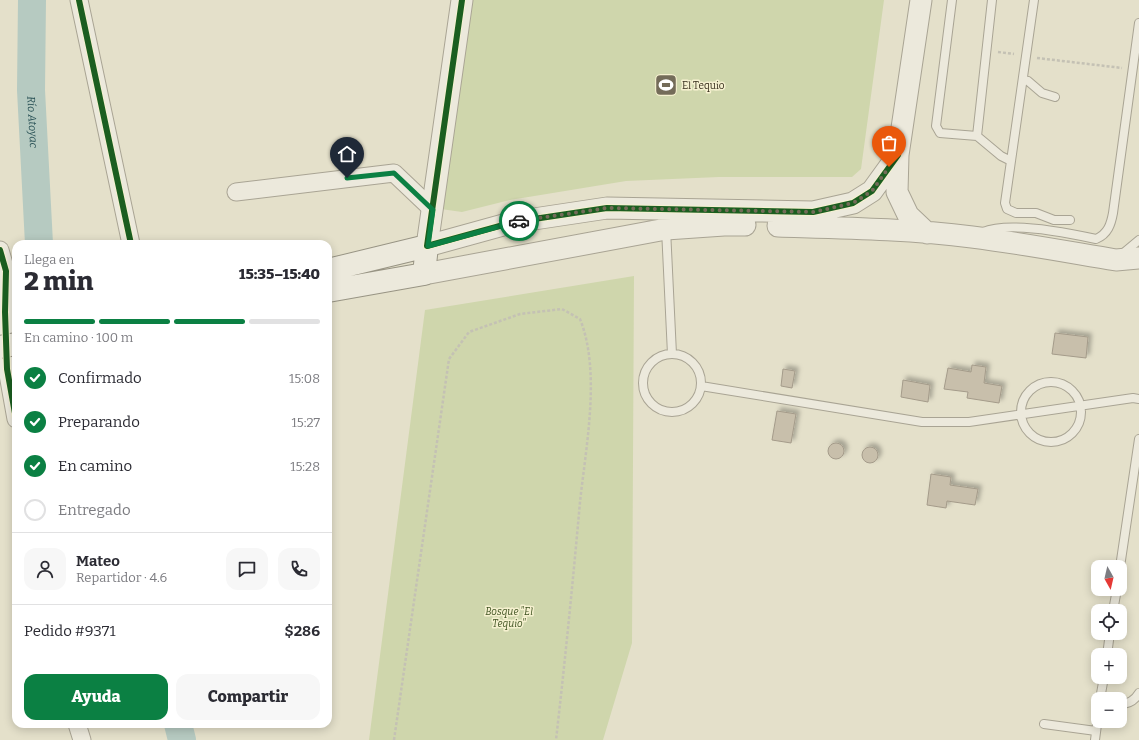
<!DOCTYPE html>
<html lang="es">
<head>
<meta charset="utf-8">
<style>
  body { margin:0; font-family:Bitter,serif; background:#f7f7f7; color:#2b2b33; height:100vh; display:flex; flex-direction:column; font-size:15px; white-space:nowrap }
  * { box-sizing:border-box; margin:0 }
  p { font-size:13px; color:#7c7c81 }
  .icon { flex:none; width:22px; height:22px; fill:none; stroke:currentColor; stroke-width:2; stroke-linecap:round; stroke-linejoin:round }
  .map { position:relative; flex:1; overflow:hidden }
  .details { position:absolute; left:12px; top:240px; width:320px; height:488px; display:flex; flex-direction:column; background:#fff; border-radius:12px; box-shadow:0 2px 10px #0003 }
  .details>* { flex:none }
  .needle { width:26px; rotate:172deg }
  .buttons { position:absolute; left:1091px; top:560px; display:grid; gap:8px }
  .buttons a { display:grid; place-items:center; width:36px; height:36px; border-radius:8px; background:#fff; box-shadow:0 2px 10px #0003; font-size:20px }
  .pin { position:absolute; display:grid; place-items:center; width:34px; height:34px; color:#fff; margin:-41px -17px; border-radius:50% 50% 50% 0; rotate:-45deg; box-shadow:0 0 4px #0007 }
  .pin .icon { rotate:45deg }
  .courier { position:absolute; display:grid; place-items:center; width:40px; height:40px; margin:-20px; border:3px solid #0b8043; border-radius:50%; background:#fff; color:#222; box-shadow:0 1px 5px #0007 }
  .head em { font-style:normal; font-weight:800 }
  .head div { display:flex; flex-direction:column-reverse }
  .head { display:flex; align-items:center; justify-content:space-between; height:68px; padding:0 12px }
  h1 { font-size:26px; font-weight:800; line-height:30px }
  .bar { display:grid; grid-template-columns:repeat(4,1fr); gap:6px 4px; align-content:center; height:48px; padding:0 12px }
  .bar i { height:5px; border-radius:3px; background:#e1e1e2 }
  .bar .active { background:#0b8043 }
  .bar p { grid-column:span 4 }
  .line { display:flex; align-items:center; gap:10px; padding:0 12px; border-top:1px solid #e1e1e2 }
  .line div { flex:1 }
  .round { display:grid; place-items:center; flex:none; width:42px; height:42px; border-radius:12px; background:#f7f7f7 }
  ol { padding:0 12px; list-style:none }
  li { display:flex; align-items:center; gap:12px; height:44px }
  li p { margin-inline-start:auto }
  li .icon { padding:4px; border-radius:50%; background:#0b8043; color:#fff; stroke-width:4 }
  li:last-child { color:#7c7c81 }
  li i { width:22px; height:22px; border:2px solid #e1e1e2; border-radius:50% }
  .action { display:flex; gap:8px; margin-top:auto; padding:8px 12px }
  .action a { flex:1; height:46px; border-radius:12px; background:#0b8043; color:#fff; font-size:16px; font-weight:800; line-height:46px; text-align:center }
  .action a+a { background:#f7f7f7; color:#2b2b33 }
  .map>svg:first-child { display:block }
  .green { fill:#cfd6ac }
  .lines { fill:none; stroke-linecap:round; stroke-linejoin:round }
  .river { stroke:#b6cac1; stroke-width:28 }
  .building { fill:#c8bfab; stroke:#a49b8a; filter:url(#shadow) }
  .service-casing { stroke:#a9a494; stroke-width:10 }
  .minor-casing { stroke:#a9a494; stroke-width:19 }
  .tertiary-casing { stroke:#a9a494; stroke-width:23 }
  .secondary-casing { stroke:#989484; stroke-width:24 }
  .path { stroke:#c4c1b4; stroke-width:2.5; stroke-dasharray:3 2; stroke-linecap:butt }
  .service { stroke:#ece9dc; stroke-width:8 }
  .minor { stroke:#ece9dc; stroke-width:17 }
  .tertiary { stroke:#ece9dc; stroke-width:21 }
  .secondary { stroke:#ece9dc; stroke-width:22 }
  .secondary-bridge-casing { stroke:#989484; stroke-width:24; stroke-linecap:butt }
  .secondary-bridge { stroke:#ece9dc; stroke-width:22 }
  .cycleway-casing { stroke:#f6f1d0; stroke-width:8 }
  .cycleway { stroke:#1b5e20; stroke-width:6 }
  .done { stroke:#746c59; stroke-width:4; stroke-dasharray:0 7.2 }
  .route { stroke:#0b8043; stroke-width:5 }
  .labels { text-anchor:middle; stroke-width:3; stroke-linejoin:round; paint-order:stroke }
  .poi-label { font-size:10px; fill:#372e1c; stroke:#f6f1d0; text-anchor:start }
  .park-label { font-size:10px; font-style:italic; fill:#405422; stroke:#f6f1d0 }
  .water-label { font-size:11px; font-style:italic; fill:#2b5357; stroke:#f6f1d0 }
</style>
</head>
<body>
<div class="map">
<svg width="1139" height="740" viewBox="0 0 1139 740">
  <defs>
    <filter id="shadow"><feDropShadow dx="3.5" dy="-3.5" stdDeviation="2" flood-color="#0004"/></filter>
  </defs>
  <rect width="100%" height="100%" fill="#e4e0ca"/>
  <path class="green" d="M471 0H884L861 169 852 177H719L626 181 510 200 462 212 441 209Z
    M634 276 632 643 603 740H369L425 310Z"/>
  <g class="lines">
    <g class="river">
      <path id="s1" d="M32 0 31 90 39 244"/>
      <path d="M178 724 182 740"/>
    </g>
  </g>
  <path class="building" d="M1055 333 1088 337 1086 358 1052 354Z
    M972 365 986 367 984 383 1002 386 999 403 967 398 968 392 944 389 948 368 971 372Z
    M783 369 795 371 792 388 781 386Z
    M903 380 930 385 928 402 901 397Z
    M777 411 796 414 791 443 772 440Z
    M828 451a8 8 0 1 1 16 0a8 8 0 1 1-16 0Z
    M862 455a8 8 0 1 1 16 0a8 8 0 1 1-16 0Z
    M931 474 951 477 950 485 978 489 975 505 947 501 946 508 927 505Z"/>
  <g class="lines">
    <g class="service-casing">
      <path id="service" d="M952 0 936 126 940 133 977 136 1001 156 1011 161
        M1034 0 1005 203 1007 209 1016 213H1036L1054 220H1070
        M1023 80 1028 81 1042 93 1055 97
        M977 136 992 0
        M666 229 672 354
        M983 232C1009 221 1069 233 1096 239 1108 234 1111 224 1113 213L1139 23
        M1121 255 1139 240
        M643 383a29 29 0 1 1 58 0a29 29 0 1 1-58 0Z
        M1021 412a30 30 0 1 1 60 0a30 30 0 1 1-60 0Z
        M701 386 922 422H969L1133 398 1139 399
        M1120 567 1139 439
        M1113 611 1117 589
        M1107 655 1110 633
        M1100 699 1104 677
        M1120 704C1128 704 1135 700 1139 693
        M1044 724 1096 731
        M1095 740 1098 717"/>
    </g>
    <g class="minor-casing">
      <path id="minor" d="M79 0 131 244
        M236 192 394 173 433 210
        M0 250 6 271 5 312 7 369 16 419
        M77 724 82 740"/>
    </g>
    <g class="tertiary-casing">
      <path id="tertiary" d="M462 0 427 246 514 222 607 208 813 212 853 203 872 191 898 155
        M921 0 898 155 897 192 908 215 927 233
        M778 226C843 228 908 229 972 237 1020 243 1068 252 1116 260L1139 258
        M424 274 666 229 724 225H745"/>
    </g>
    <g class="secondary-casing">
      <path id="secondary" d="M328 270 427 246 424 274 328 291"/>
    </g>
    <path class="path" d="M998 52 1014 54
      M1037 58 1122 68
      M394 740 449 359 469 332 520 314 562 309 580 319C601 371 586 446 580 502 573 581 565 661 556 740"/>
    <use href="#service" class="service"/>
    <use href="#minor" class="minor"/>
    <use href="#tertiary" class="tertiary"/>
    <use href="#secondary" class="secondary"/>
    <g class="secondary-bridge-casing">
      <path id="secondary-bridge" d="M0 347 16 344"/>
    </g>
    <use href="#secondary-bridge" class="secondary-bridge"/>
    <g class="cycleway-casing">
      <path id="cycleway" d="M79 0 131 244
        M462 0 427 246 514 222 607 208 813 212 853 203 872 191 898 155
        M0 250 6 271 5 312 7 369 16 419"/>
    </g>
    <use href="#cycleway" class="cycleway"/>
  </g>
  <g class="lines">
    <path class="done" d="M519 221 607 208 814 212 853 203 872 191 889 167"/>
    <path class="route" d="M347 178 394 173 433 210 428 246 519 221"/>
  </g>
  <defs>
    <g id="stadium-square" transform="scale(1.15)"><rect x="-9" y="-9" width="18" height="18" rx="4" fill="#746c59" stroke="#f6f1d0"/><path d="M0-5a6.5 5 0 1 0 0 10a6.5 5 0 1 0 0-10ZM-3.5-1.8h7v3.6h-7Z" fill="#fff"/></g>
  </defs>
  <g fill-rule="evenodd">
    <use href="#stadium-square" x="666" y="85"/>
  </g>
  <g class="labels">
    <g class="poi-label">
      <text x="682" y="89">El Tequio</text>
    </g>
    <g class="park-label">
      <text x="509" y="615">Bosque "El<tspan x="509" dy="12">Tequio"</tspan></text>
    </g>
    <g class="water-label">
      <text dy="4" stroke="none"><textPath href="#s1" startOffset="122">Río Atoyac</textPath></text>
    </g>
  </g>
</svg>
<div class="buttons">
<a><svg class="needle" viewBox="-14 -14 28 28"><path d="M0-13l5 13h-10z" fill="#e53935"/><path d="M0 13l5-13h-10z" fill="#7c7c81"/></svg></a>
<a><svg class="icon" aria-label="locate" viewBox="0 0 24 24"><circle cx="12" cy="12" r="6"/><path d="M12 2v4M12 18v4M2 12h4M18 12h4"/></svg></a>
<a>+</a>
<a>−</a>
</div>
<div class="pin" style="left:889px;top:167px;background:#ea580c"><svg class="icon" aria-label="bag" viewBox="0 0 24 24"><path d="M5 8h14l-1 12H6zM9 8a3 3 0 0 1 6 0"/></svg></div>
<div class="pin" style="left:347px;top:178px;background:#1f2937"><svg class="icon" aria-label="home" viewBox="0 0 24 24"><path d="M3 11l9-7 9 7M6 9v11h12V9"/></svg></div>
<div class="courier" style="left:519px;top:221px"><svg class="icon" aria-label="car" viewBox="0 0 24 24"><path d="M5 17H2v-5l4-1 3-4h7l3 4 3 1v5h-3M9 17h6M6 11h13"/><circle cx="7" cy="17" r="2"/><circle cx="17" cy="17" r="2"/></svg></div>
<section class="details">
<div class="head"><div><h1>2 min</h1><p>Llega en</p></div><em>15:35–15:40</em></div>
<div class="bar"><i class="active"></i><i class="active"></i><i class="active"></i><i></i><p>En camino · 100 m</p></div>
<ol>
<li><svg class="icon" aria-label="check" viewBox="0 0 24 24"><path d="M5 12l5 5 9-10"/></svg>Confirmado<p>15:08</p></li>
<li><svg class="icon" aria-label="check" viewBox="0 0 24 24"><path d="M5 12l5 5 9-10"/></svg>Preparando<p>15:27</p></li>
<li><svg class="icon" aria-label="check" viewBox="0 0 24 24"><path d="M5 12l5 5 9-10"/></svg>En camino<p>15:28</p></li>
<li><i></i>Entregado</li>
</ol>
<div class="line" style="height:72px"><a class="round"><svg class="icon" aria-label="person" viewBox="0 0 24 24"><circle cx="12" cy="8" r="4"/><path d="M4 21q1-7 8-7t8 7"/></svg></a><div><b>Mateo</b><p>Repartidor · 4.6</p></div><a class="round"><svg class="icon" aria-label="chat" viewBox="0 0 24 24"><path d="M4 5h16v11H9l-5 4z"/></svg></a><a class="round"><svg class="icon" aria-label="phone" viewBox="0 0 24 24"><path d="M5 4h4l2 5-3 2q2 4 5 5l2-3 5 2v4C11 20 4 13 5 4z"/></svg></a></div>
<div class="line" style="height:52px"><div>Pedido #9371</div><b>$286</b></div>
<div class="action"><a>Ayuda</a><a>Compartir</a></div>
</section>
</div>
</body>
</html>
